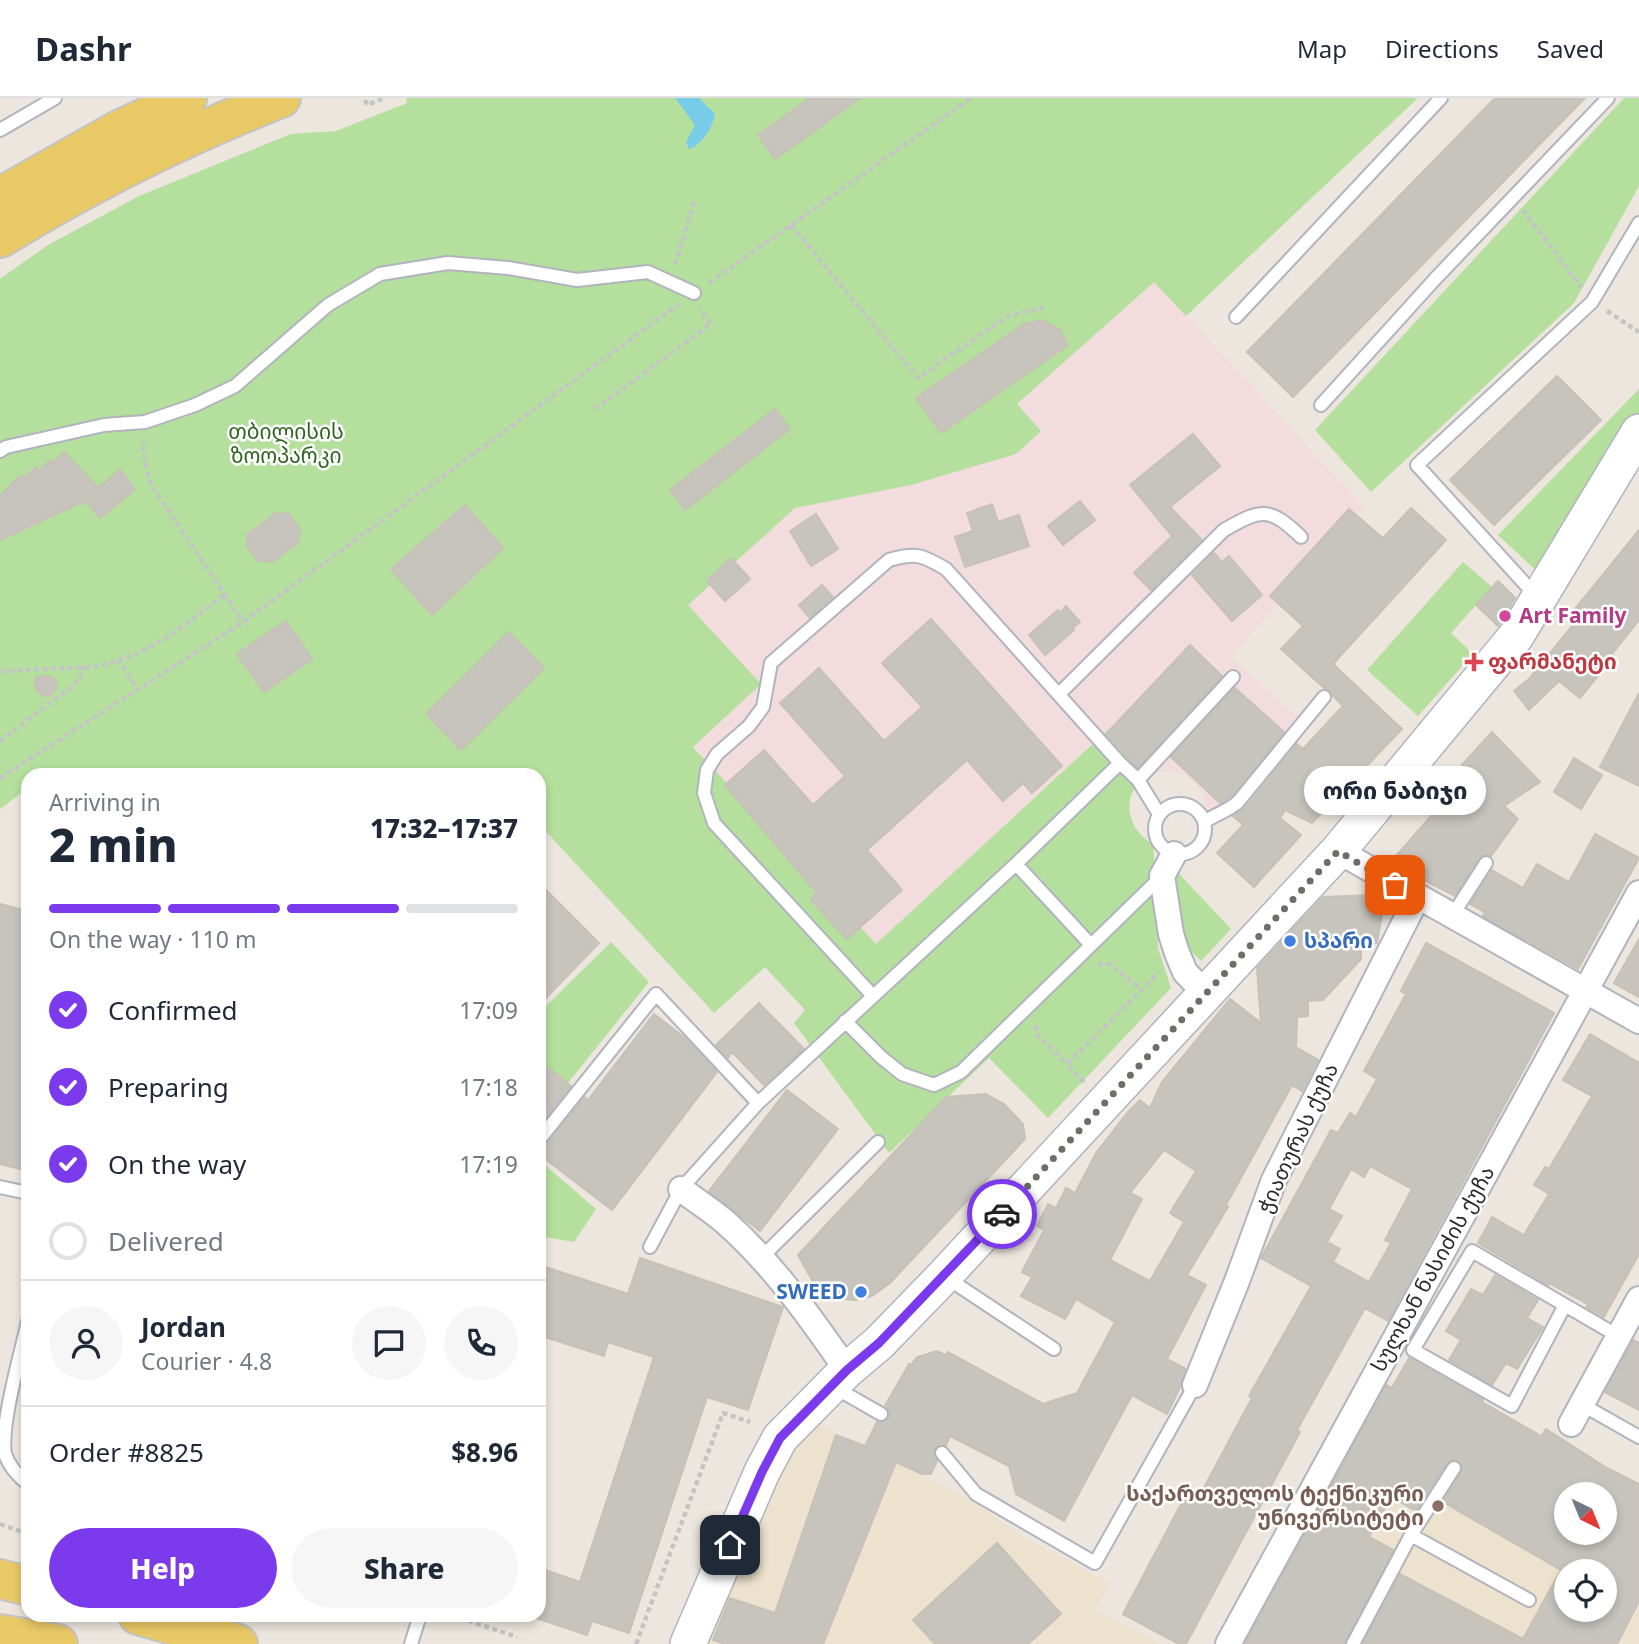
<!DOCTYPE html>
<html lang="en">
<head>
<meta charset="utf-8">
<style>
  body { margin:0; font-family:"Noto Sans","Noto Sans Georgian",sans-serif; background:#f6f6f7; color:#1f2937; height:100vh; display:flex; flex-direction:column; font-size:26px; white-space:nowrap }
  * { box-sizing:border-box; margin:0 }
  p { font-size:23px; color:#747a83 }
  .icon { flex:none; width:38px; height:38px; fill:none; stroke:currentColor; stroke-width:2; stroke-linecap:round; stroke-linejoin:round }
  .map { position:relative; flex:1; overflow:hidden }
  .side { position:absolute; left:21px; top:670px; width:525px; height:854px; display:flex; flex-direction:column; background:#fff; border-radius:21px; box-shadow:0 4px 10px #0003 }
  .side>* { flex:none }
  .needle { width:46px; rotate:137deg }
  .buttons { position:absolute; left:1554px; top:1384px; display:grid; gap:14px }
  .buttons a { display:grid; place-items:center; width:63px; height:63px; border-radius:50%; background:#fff; box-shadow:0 4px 10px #0003; font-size:35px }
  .pin { position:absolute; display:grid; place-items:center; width:60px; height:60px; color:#fff; margin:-30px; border-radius:14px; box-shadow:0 4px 10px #0006 }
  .courier { position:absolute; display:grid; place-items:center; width:70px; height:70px; margin:-35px; border:5px solid #7c3aed; border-radius:50%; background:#fff; color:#222; box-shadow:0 2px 9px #0007 }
  .bubble { position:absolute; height:49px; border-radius:24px; background:#fff; box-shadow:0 4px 10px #0003; font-size:23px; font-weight:800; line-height:49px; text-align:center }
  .summary em { font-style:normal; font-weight:800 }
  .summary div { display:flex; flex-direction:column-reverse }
  .summary { display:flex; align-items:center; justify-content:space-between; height:119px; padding:0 28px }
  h1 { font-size:46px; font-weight:800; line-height:52px }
  .bar { display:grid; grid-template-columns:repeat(4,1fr); gap:10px 7px; align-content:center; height:84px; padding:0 28px }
  .bar i { height:9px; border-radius:5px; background:#e0e1e3 }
  .bar .on { background:#7c3aed }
  .bar p { grid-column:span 4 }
  .line { display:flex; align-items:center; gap:18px; padding:0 28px; border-top:2px solid #e0e1e3 }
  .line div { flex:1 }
  .round { display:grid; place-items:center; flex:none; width:74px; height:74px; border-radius:37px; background:#f6f6f7 }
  ol { padding:0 28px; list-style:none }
  li { display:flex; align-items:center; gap:21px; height:77px }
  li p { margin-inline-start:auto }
  li .icon { padding:7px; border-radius:50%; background:#7c3aed; color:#fff; stroke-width:4 }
  li:last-child { color:#747a83 }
  li i { width:38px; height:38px; border:4px solid #e0e1e3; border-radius:50% }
  .button { display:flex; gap:14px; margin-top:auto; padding:14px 28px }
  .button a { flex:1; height:80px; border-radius:42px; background:#7c3aed; color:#fff; font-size:28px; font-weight:800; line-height:80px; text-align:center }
  .button a+a { background:#f6f6f7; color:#1f2937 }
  header { display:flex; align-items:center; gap:42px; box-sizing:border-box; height:98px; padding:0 35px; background:#fff; border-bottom:2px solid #e0e1e3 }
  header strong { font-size:33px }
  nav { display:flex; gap:38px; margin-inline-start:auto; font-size:24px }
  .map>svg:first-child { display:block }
  .education { fill:#ece2ce; fill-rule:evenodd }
  .medical { fill:#f2dcdd }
  .green { fill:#b5df9d }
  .water { fill:#77cce8 }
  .building { fill:#c7c3bd; stroke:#c7c1b7; stroke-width:2; fill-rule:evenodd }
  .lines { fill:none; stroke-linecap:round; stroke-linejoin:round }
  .lane-casing { stroke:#b1b4be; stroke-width:16 }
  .street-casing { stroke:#b1b4be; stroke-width:28 }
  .secondary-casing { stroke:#b1b4be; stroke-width:38 }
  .primary-casing { stroke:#c4c4c4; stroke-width:42 }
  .path { stroke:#c4c4c4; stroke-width:4.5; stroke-dasharray:5 3.5; stroke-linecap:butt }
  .lane { stroke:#fff; stroke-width:12 }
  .street { stroke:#fff; stroke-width:24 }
  .secondary { stroke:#fff; stroke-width:35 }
  .primary { stroke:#e9c866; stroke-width:38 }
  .done { stroke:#6f6c6a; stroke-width:7; stroke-dasharray:0 12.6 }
  .route { stroke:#7c3aed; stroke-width:9 }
  .hotel-dot { fill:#d1479c; stroke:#fff; stroke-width:2.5 }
  .health-dot { fill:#e0444e; stroke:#fff; stroke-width:2.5 }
  .shop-dot { fill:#3f7fe0; stroke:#fff; stroke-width:2.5 }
  .education-dot { fill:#8d6e63; stroke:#fff; stroke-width:2.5 }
  .labels { text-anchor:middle; stroke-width:5; stroke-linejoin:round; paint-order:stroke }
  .park-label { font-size:21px; fill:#2e641f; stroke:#fff }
  .hotel-label { font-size:21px; font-weight:bold; fill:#b23c85; stroke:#fff; text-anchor:start }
  .health-label { font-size:21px; font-weight:bold; fill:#be3a42; stroke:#fff; text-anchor:start }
  .shop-label { font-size:21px; font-weight:bold; fill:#366cbe; stroke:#fff; text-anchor:start }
  .street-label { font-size:21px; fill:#2b2b2b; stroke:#fff }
  .education-label { font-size:21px; font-weight:bold; fill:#785e54; stroke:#fff; text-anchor:end }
</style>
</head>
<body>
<header>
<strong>Dashr</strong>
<nav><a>Map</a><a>Directions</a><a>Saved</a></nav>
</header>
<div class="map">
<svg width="1639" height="1546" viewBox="0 0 1639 1546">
  <rect width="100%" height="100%" fill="#ece6de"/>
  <path class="education" d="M1382 1280 1601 1396H1566V1435H1605V1398L1639 1417V1546H1231ZM1566 1474H1605V1512H1566Z
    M812 1322 834 1335 968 1400 1025 1440 1110 1485 1095 1512 1163 1546H703L785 1348Z"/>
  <path class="medical" d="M1155 183 1364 409 1231 559 1299 619 1210 724 1202 696 1197 687 1188 679 1176 674 1164 673 1156 675 1110 629 805 912 765 869 714 915 539 726V677H504L694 486 795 410 910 387 1017 306Z"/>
  <path class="green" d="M406 0H1418L1186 218 1154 184 1017 306 1041 333 1016 356 911 387 795 410 688 507 761 586 693 649 876 846 1111 629 1156 675C1120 687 1122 729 1153 746L1157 797 1158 850 1171 890 1048 1020 989 960 889 1055 794 925 805 912 765 869 714 915 539 726V677H28V690L0 711V181L48 147 139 98 291 36 336 33 407 5Z
    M1624 0H1639V88L1574 205 1371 394 1315 332Z
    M1639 291V316L1541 477 1498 437Z
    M1463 464 1492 489 1451 535 1473 556 1418 618 1367 572Z
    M1168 764 1231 831 1201 863 1180 842Z
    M611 844 649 884 539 1021V915Z
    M539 1062 596 1111 574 1144 539 1138Z"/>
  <path class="water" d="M675 0H699L715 16C713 29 701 48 689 51L686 44 695 27Z"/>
  <path class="building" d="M810 0H860L775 61 758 37Z
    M1495 0H1585L1293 299 1247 254Z
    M1041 222 1059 231 1068 247 941 335 916 300 1024 226Z
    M1557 278 1601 322 1494 427 1450 382Z
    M775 311 790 331 685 412 670 392Z
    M1193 336 1220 368 1170 409 1202 442 1151 492 1134 475 1172 438 1130 387Z
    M64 354 98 390 120 372 135 391 100 420 85 403 0 442V398L21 377 24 380 36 369 39 373 50 362 53 365Z
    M1080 403 1095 422 1063 447 1048 428Z
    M992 406 998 424 1019 417 1029 448 965 469 955 439 973 433 967 415Z
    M465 407 503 450 432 517 391 471Z
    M1411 410 1446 442 1333 566 1402 631 1312 725 1285 712 1280 720 1301 737 1254 789 1217 755 1243 727 1233 718 1245 710 1297 646 1303 651 1343 608 1333 598 1330 593 1324 590 1281 551 1303 528 1270 498 1349 411 1383 440Z
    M276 415 289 416 300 432 298 445 272 464 258 463 247 448 248 436Z
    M816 416 838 451 811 468 790 433Z
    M1639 432V522L1612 556 1614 558 1580 600 1559 583 1529 612 1514 593 1529 581 1577 522 1570 517Z
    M1214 455 1222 464 1229 458 1262 497 1232 523 1192 477Z
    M731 460 750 481 725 503 707 483Z
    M1498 483 1515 500 1498 528 1476 507Z
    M822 487 833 499 810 520 799 507Z
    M1066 508 1080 524 1073 530 1074 532 1045 557 1029 537 1058 512 1060 515Z
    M931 521 1062 668 1032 695 1023 685 1003 703 967 662 867 752 902 792 847 841 810 801 817 795 725 687 764 652 813 707 845 678 780 605 819 570 884 643 922 609 882 565Z
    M286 523 312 561 264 594 237 556Z
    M509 534 544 570 461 652 426 616Z
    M1190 547 1222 578 1138 670 1106 636Z
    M49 578 55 582 57 590 49 598H43L35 590 36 579Z
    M1235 590 1284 634 1232 698 1220 705 1171 659Z
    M1639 595V688L1600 669Z
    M1492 634 1540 684 1504 708 1518 721 1491 758 1483 757 1479 760 1455 798 1390 765 1468 676 1460 669Z
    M1574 660 1602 677 1581 711 1554 694Z
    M1595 736 1639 760 1578 871 1483 818 1485 814 1470 806 1492 772 1523 790 1537 766 1569 784Z
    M539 785 599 845 539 907Z
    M1375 797 1384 805 1377 845 1361 847V861L1323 902 1308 903V918L1297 919 1296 949 1318 962 1302 993 1292 987 1226 1107 1228 1109 1187 1177 1206 1187 1167 1261 1186 1271 1180 1289 1167 1316 1132 1297 1064 1423 1016 1396 1009 1368 950 1338 946 1347H940L934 1351V1357L937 1363 931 1376H922L896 1364 823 1546H725L713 1542 730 1500 775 1515 836 1337 865 1348 877 1324 882 1325 888 1321 890 1315 885 1308 909 1266 911 1267 917 1259 937 1253 945 1257 948 1254 1043 1306 1077 1295 1115 1224 1076 1201 1065 1221 1021 1198 1032 1179 1022 1174 1044 1132 1037 1128 1048 1106 1056 1110 1066 1090 1075 1095 1096 1055 1128 1014 1140 1002 1150 1010 1162 984 1230 901 1261 925 1257 870 1323 799ZM1164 1052 1196 1073 1170 1115 1184 1124 1150 1183 1110 1162 1142 1101 1130 1095Z
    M0 806 28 813V1073L0 1066Z
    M1639 841V899L1614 885Z
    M1426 845 1554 915 1388 1223 1365 1210 1297 1332 1300 1334 1186 1546H1179L1123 1516 1189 1391 1200 1397 1252 1300 1249 1298 1311 1188 1261 1160 1331 1032 1338 1035 1350 1015 1356 1019 1377 981 1364 973 1406 896 1401 893ZM1370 1068 1412 1091 1385 1142 1391 1145 1369 1184 1333 1164 1340 1151 1327 1144 1342 1118 1329 1111 1351 1071 1364 1079Z
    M759 905 804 951 764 987 732 954 728 960 716 947Z
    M654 916 685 940 717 974 612 1112 539 1056V1051L546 1047 584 999 588 1002Z
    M1590 936 1639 965V1156L1604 1219 1586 1209 1588 1206 1549 1185 1548 1187 1478 1145 1492 1119 1524 1137 1549 1096 1534 1087 1545 1069 1549 1071 1592 998 1563 982Z
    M548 970 571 988 539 1028V981Z
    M787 992 838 1031 760 1133 709 1093Z
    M986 996 1004 1006 1023 1026 1025 1041 890 1185 872 1198 855 1202 832 1200 816 1189 798 1157 946 999Z
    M640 1160 783 1209 748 1312 707 1299 629 1535 592 1523 587 1537 533 1519 539 1517V1470L580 1484 654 1259 608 1244 604 1258 539 1237V1167L628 1196Z
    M1495 1177 1538 1202 1527 1220 1543 1229 1517 1271 1506 1265 1492 1287 1449 1262 1461 1242 1446 1233 1471 1191 1483 1197Z
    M1633 1242 1639 1245V1312L1605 1294Z
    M1409 1260 1483 1302 1482 1304 1541 1338 1546 1331 1607 1370 1639 1386V1503L1617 1546H1363L1400 1476 1523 1541 1561 1472 1443 1404 1463 1371 1461 1365 1454 1361 1447 1365 1416 1413 1391 1399 1369 1439 1393 1452 1344 1546H1245L1386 1287 1392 1290ZM1566 1396H1605V1435H1566ZM1566 1474H1605V1512H1566Z
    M997 1445 1061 1516 1028 1546H935L913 1522Z"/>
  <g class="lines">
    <g class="lane-casing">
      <path id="lane" d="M0 32 55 0
        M1236 219 1441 0
        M1321 307 1436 180 1608 0
        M0 353 6 349 104 327 145 324 195 307 235 288 328 207 380 176 448 165 508 170 577 182 648 174 694 195
        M1536 498 1417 367 1592 204 1639 125
        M1059 596 1224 432C1261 411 1269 408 1301 439
        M1138 682 1233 579
        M1155 731a25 25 0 1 1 50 0a25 25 0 1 1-50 0Z
        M1204 724C1216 716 1228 713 1238 704L1324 599
        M1016 766 1091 847
        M1452 818 1486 765
        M873 898 714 725 704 695 707 672 717 656 749 628 763 609 771 565 889 462C916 454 922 457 946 471L1120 665 1138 682 1159 716
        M845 923 881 959 902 976 934 987 961 974 1162 778
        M539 1042 656 896 758 1005
        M0 1089 28 1095
        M650 1149 681 1091 758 1005 1016 766 1120 665
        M761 1160 878 1044
        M947 1180 1054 1251
        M1565 1207 1512 1308 1413 1252 1472 1153 1618 1238
        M28 1223C21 1255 0 1327 5 1356 9 1368 19 1379 28 1386
        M832 1288 881 1316
        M1581 1306 1639 1339
        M942 1355 976 1396 1095 1465 1195 1287
        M1411 1437 1529 1502
        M411 1546 420 1517
        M1353 1546 1411 1437 1454 1370"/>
    </g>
    <g class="street-casing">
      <path id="street" d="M1338 753 1639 923
        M1174 756 1162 778 1171 836 1177 855 1185 874 1206 896
        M681 1091C695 1102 711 1112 724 1123 773 1166 810 1219 847 1272
        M1195 1287 1237 1183 1274 1082 1417 800
        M1571 1326 1639 1201
        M1228 1546 1639 795"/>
    </g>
    <g class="secondary-casing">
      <path id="secondary" d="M688 1546 762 1374 780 1340 847 1272 879 1245 944 1178 1338 753 1516 538 1639 334"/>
    </g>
    <g class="primary-casing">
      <path id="primary" d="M0 99 117 33 187 0
        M0 140C90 85 183 38 281 0
        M0 1481 28 1488
        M138 1517 238 1546
        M0 1536 58 1546"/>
    </g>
    <path class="path" d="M365 2 367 7 384 0
      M1523 112 1581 189
      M791 127 918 280 1008 218 1046 209
      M675 166 694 104
      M709 185 971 0
      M1607 213 1639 234
      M595 311 711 226 699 210
      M144 340 143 351 150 385 243 524
      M118 561 137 591
      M0 574C29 570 58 572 87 569 138 565 186 527 224 497
      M0 643 73 588 85 570
      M0 680 243 524 679 206
      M1098 867 1110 866 1141 891
      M1037 928 1035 934 1067 966
      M1084 984 1067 966 1159 874
      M0 1426 28 1436
      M452 1517 517 1539
      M636 1546 723 1315 750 1324"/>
    <use href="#lane" class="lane"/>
    <use href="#street" class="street"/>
    <use href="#secondary" class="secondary"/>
    <use href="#primary" class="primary"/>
  </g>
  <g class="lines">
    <path class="done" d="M1002 1116 1338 753 1395 787"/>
    <path class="route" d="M730 1447 762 1374 780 1340 847 1272 879 1245 1002 1116"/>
  </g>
  <circle class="hotel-dot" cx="1505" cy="518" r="7"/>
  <path class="health-dot" d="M1470.5 553.5h7v7h7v7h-7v7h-7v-7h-7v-7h7z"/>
  <g class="shop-dot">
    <circle cx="1290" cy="843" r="7"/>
    <circle cx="861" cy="1194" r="7"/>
  </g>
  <circle class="education-dot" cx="1438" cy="1408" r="7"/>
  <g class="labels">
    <g class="park-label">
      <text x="286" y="341">თბილისის<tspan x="286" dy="24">ზოოპარკი</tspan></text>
    </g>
    <g class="hotel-label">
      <text x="1519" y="525">Art Family</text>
    </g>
    <g class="health-label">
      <text x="1488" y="571">ფარმანეტი</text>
    </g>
    <g class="shop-label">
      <text x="1304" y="850">სპარი</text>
      <text x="847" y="1201" text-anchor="end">SWEED</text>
    </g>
    <g class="street-label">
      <text transform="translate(1298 1040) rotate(-65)" y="7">ჭიათურას ქუჩა</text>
      <text transform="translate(1433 1171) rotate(-61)" y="7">სულხან ნასიძის ქუჩა</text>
    </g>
    <g class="education-label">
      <text x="1424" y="1403">საქართველოს ტექნიკური<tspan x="1424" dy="24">უნივერსიტეტი</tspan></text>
    </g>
  </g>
</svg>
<div class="buttons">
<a><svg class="needle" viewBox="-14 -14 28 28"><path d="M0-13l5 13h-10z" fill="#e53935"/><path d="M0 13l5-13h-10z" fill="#747a83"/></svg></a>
<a><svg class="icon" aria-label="locate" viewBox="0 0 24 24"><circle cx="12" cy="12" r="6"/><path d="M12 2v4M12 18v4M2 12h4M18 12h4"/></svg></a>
</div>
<div class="pin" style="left:1395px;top:787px;background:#ea580c"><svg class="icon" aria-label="bag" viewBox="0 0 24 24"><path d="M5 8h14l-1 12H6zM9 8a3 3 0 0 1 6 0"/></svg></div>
<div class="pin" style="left:730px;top:1447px;background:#1f2937"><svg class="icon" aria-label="home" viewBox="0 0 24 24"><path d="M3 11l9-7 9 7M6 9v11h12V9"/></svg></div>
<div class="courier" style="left:1002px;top:1116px"><svg class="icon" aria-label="car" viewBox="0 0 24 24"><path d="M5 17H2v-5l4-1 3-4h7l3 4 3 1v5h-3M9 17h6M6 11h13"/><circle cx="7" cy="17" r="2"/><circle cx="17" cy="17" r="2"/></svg></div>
<div class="bubble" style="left:1304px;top:668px;width:182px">ორი ნაბიჯი</div>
<section class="side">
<div class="summary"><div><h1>2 min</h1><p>Arriving in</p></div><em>17:32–17:37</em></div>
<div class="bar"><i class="on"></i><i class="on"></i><i class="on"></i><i></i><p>On the way · 110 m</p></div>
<ol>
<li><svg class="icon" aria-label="check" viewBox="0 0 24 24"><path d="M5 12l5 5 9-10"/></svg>Confirmed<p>17:09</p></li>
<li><svg class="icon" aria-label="check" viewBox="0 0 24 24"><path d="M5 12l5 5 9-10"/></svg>Preparing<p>17:18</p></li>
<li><svg class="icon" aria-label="check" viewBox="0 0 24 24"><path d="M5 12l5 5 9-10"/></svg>On the way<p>17:19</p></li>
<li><i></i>Delivered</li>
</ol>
<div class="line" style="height:126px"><a class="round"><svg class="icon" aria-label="person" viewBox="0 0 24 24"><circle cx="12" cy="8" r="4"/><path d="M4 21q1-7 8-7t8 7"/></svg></a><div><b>Jordan</b><p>Courier · 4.8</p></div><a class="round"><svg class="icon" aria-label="chat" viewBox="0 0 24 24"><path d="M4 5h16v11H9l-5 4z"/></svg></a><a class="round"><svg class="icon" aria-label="phone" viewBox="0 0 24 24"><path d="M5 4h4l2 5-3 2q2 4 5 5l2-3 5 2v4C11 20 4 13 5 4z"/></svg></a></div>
<div class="line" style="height:91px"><div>Order #8825</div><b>$8.96</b></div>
<div class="button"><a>Help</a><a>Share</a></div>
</section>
</div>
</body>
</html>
